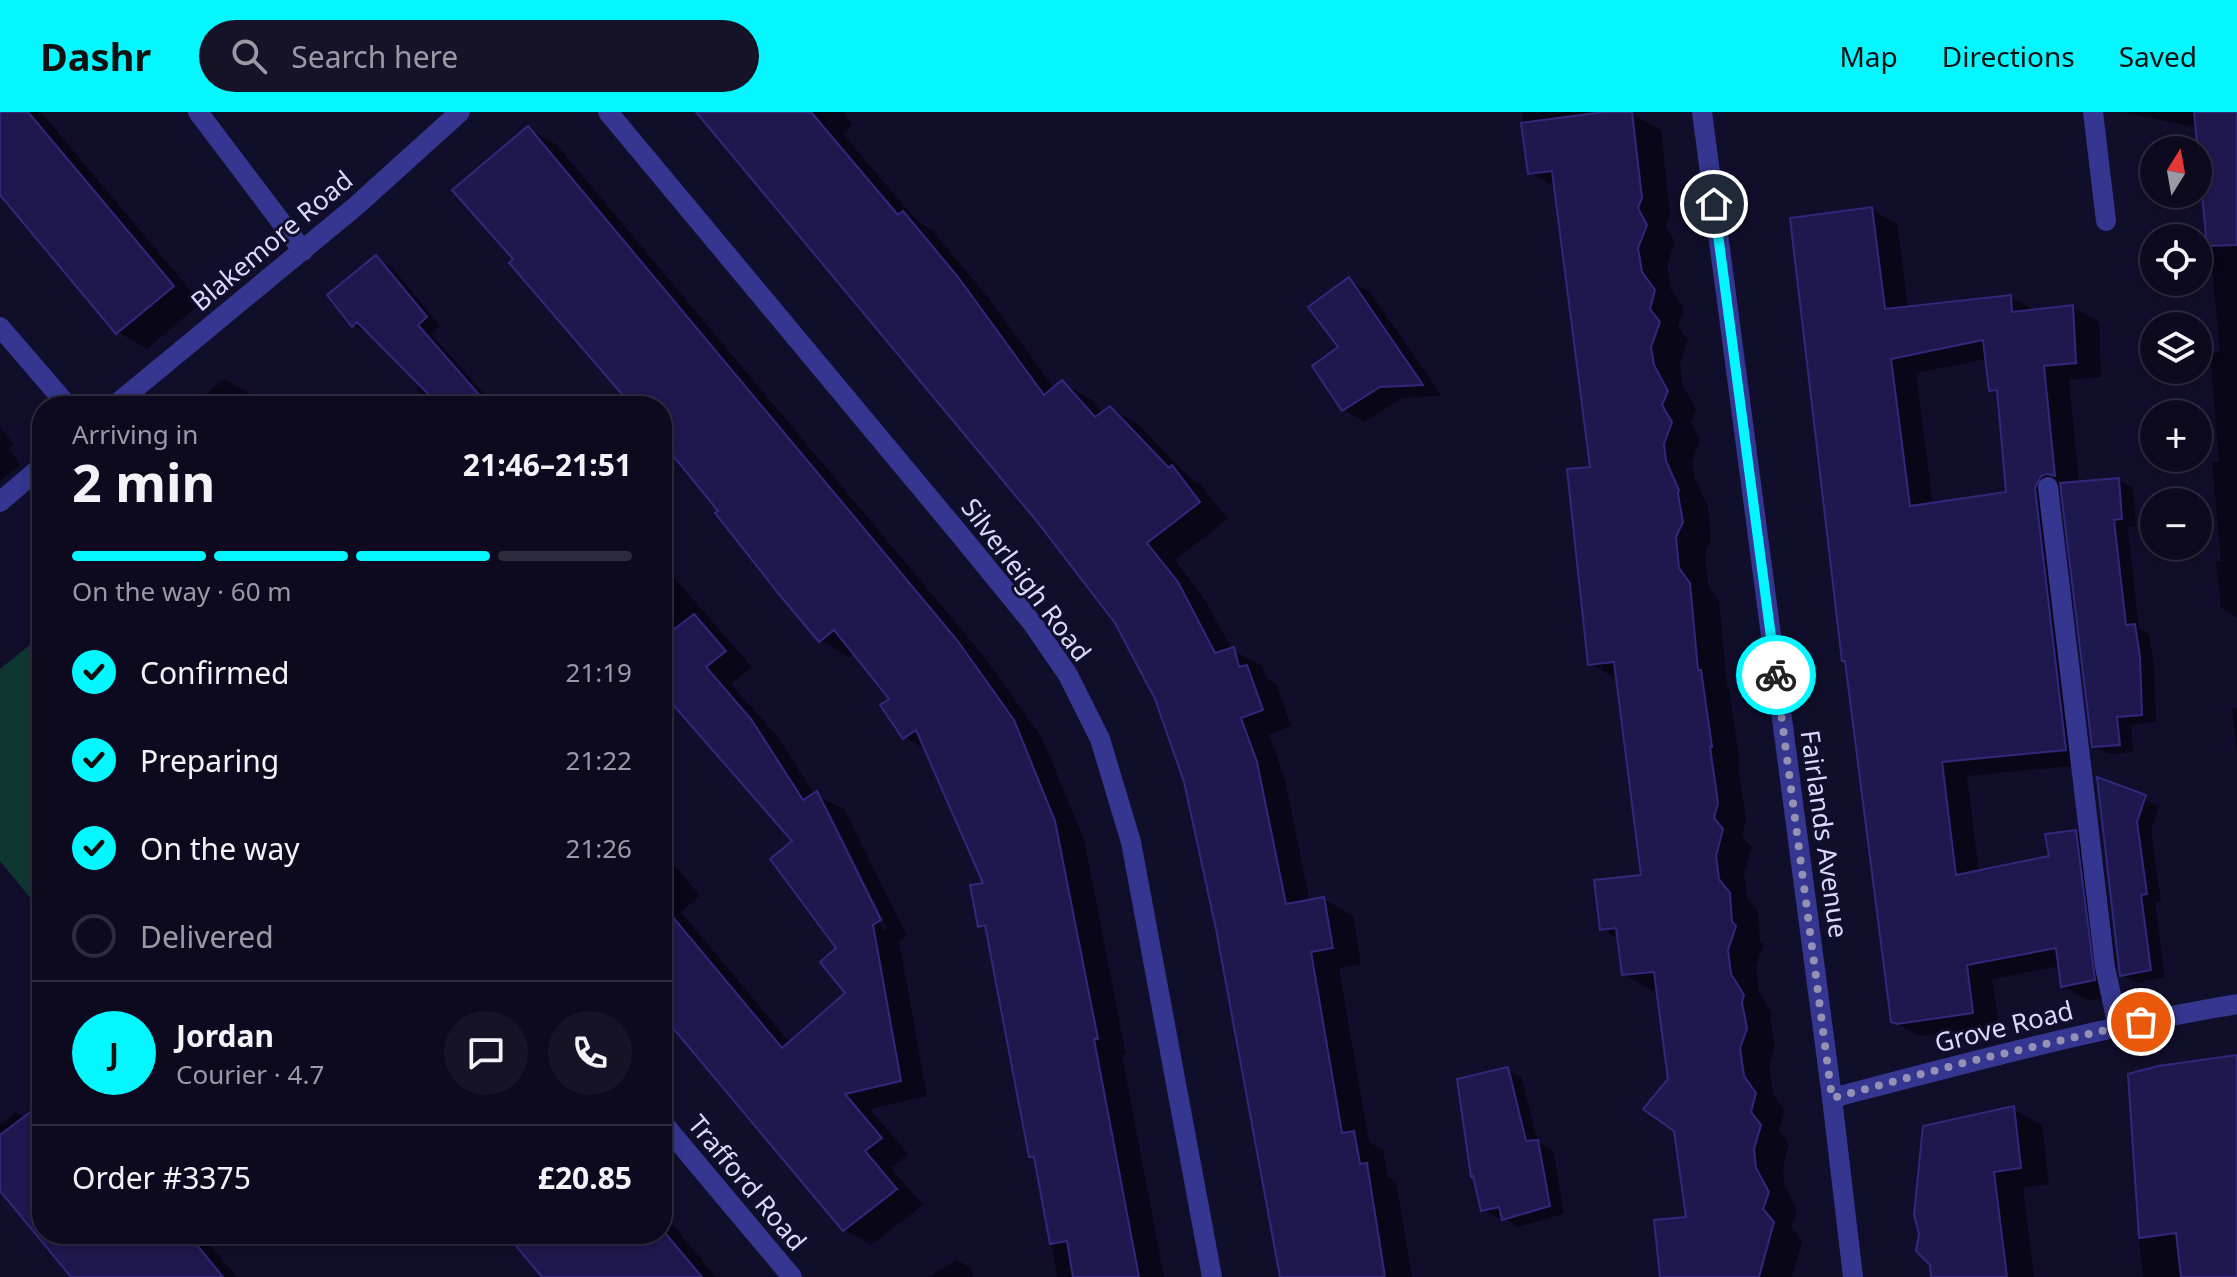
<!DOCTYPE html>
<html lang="en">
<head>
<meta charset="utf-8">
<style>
  body { margin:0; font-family:"Noto Sans",sans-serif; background:#161329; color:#f1f3f6; height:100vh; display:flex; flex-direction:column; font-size:30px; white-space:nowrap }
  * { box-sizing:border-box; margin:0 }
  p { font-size:26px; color:#9a9aa5 }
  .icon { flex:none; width:44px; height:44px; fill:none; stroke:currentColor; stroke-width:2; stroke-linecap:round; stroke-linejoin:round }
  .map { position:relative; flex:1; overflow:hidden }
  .details { position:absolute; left:32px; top:284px; width:640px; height:848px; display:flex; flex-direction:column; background:#0d0a20; border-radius:32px; box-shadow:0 4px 12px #0003,0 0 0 2px #2d2b3e }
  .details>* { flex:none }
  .needle { width:52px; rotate:11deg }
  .controls { position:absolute; left:2140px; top:24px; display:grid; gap:16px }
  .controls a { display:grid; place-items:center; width:72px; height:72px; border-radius:50%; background:#0d0a20; box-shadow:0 4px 12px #0003,0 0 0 2px #2d2b3e; font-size:40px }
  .pin { position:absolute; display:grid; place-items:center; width:68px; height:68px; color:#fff; margin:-34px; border:4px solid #fff; border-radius:50%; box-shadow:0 2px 8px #0007 }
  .courier { position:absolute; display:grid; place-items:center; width:80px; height:80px; margin:-40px; border:6px solid #04f6ff; border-radius:50%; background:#fff; color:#222; box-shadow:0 2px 10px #0007 }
  .headline em { font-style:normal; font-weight:700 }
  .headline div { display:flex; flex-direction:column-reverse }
  .headline { display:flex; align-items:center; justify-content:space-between; height:136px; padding:0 40px }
  h1 { font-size:52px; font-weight:700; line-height:60px }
  .bar { display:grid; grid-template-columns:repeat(4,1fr); gap:12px 8px; align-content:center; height:96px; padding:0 40px }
  .bar i { height:10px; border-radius:6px; background:#2d2b3e }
  .bar .current { background:#04f6ff }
  .bar p { grid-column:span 4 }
  .line { display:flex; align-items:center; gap:20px; padding:0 40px; border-top:2px solid #2d2b3e }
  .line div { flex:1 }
  .round { display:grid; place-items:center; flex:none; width:84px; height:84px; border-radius:42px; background:#161329 }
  ol { padding:0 40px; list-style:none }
  li { display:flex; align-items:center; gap:24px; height:88px }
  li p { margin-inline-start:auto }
  li .icon { padding:8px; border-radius:50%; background:#04f6ff; color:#111; stroke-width:4 }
  li:last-child { color:#9a9aa5 }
  li i { width:44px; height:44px; border:4px solid #2d2b3e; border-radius:50% }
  header { display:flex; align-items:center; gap:48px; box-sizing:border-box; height:112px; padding:0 40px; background:#04f6ff; color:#111 }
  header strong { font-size:38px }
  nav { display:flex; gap:44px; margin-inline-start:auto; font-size:28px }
  .search { width:560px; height:72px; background:#161329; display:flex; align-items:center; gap:20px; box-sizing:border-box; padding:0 28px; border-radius:44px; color:#9a9aa5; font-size:30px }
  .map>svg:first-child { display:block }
  .green { fill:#103632 }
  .shadow { fill:#0007; fill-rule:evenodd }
  .building { fill:#1f184e; stroke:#33277c; stroke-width:2; fill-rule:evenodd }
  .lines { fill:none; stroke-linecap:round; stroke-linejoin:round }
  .minor { stroke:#34368f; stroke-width:20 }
  .done { stroke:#9491b5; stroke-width:8; stroke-dasharray:0 14.4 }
  .route { stroke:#04f6ff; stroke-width:10 }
  .labels { text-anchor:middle; stroke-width:6; stroke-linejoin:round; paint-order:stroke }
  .street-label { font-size:26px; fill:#dad8ff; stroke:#110e2b }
</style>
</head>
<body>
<header>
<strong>Dashr</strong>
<div class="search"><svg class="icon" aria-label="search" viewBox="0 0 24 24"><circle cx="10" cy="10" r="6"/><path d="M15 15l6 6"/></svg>Search here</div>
<nav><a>Map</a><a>Directions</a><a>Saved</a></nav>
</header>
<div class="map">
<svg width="2237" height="1165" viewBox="0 0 2237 1165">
  <rect width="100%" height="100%" fill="#110e2b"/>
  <path class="green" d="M42 523V800L0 749V557Z"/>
  <path class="shadow" d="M0 0H41L201 191 147 237 118 220 0 80Z
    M698 0H843L853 13 843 22 918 110 932 118 987 184 1055 277 1063 271 1092 288 1103 301 1110 296 1139 313 1189 365 1201 373 1228 407 1175 448 1206 489 1232 538 1263 554 1266 566 1276 572 1291 614 1269 623 1285 668 1310 790 1324 787 1353 804 1361 852 1339 856 1369 1030 1383 1038 1388 1065 1396 1070 1412 1165H1282L1218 816 1186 669 1157 586 1116 510 1036 406Z
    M1522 0H1587L1583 5 1623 0 1632 2 1661 18 1670 103 1666 114 1675 130 1667 153 1671 178 1684 196 1678 215 1688 228 1680 252 1682 272 1696 297 1691 311 1700 328 1692 350 1695 367 1708 395 1711 427 1705 442 1708 474 1719 489 1727 575 1729 577 1740 651H1738L1746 709 1742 724 1752 735 1744 761 1747 785 1758 800 1760 829 1764 832 1756 855 1759 880 1772 901 1770 907 1775 935 1769 954 1773 982 1785 999 1779 1018 1789 1031 1783 1055 1785 1075 1797 1098 1791 1115 1802 1128 1792 1165H1671L1688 1107 1659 878 1653 879 1623 862 1619 827 1601 817 1643 765 1618 568 1590 551 1593 357 1556 76 1530 60Z
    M2122 0H2237V506L2221 496 2216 449H2221L2212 350H2219L2210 240H2220L2198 16Z
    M528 16 557 33 986 547 1042 626 1084 727 1126 943H1122L1164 1165H1057L1037 1047 1031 1044 988 818 980 813 986 772 928 639 905 625 892 588 855 541 849 545 820 528 662 327V294H635L515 148Z
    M1871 97 1897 112 1908 196 2010 185 2036 199 2073 195 2099 210 2101 265 2069 268 2079 371 2119 368 2133 376 2136 414 2128 415 2139 517 2149 522 2154 554 2156 610 2131 613 2133 640 2108 642 2094 634 2063 382H2059L2091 652 1967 664 1979 761 2051 745 2075 720 2101 735 2120 883 2089 889 2063 874 2060 854 1992 867 1999 915 1919 924 1893 909ZM1987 247 1991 278 1999 282 2008 382 1933 393 1916 261Z
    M376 145 391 154 440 214 431 222 495 294H430L417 277 422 273 370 220 368 221 353 213Z
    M1349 168 1370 180 1442 284 1402 286 1365 310 1344 298 1341 236Z
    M224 267 251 283 260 294H192Z
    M0 315 14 332 8 337 21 352 0 369Z
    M662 456 671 462 752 555 731 572 778 625 815 683 844 697 907 824 899 829 927 984 870 997 908 1042 891 1056 923 1093 871 1133 844 1117 662 899V738L700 784 681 800 791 932 848 881 838 837 795 729 662 568ZM825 701H830L887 816 883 818Z
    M2237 596V641L2232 597Z
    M2100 668 2159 694 2151 719 2161 789 2155 790 2165 865 2137 871 2122 862Z
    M2237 945V1165H2143L2136 1098 2139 1097Z
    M1508 958 1522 966 1538 1030 1553 1038 1564 1102 1518 1115 1503 1105 1498 1106 1483 1098ZM1493 1095H1509L1493 1099Z
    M42 993V1122H201L237 1165H73L0 1076V1013L16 1000 26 1005Z
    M2013 997 2042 1013 2049 1072 2023 1076 2034 1165H1933Z
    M662 1100 716 1165H548L508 1122H662Z
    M355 1122H392L376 1134Z
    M957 1148 971 1156 973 1165H928Z"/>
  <path class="building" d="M0 0H28L174 174 116 222 0 83Z
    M696 0H811L898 103 903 99 958 165 1044 283 1062 268 1095 305 1110 294 1169 356 1172 353 1200 390 1147 431 1178 470 1215 541 1234 535 1239 555 1247 553 1263 598 1241 606 1257 650 1286 792 1324 785 1333 836 1311 840 1342 1021 1354 1019 1360 1052 1367 1051 1385 1165H1280L1216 817 1184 670 1155 587 1115 511 1035 407Z
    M1604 0H1632L1642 86 1638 96 1647 113 1638 136 1642 160 1655 178 1650 197 1660 210 1651 235 1654 253 1668 279 1662 293 1672 310 1664 332 1666 349 1679 378 1678 382 1683 410 1676 425 1679 456 1690 471 1698 558H1701L1712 635H1710L1718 691 1714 706 1723 717 1716 744 1719 767 1730 781 1732 810 1736 814 1728 838 1731 862 1744 883 1742 890 1747 917 1740 936 1744 964 1756 981 1751 1000 1761 1013 1754 1037 1756 1056 1769 1080 1763 1097 1774 1110 1759 1165H1660L1654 1108 1686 1105 1674 1019 1643 997 1668 967 1654 860 1622 863 1616 816 1600 818 1594 768 1641 763 1614 550 1588 553 1567 357 1590 355 1552 59 1528 62 1521 11Z
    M2194 0H2237V133L2207 134Z
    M528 14 957 528 1014 608 1055 709 1098 927H1094L1139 1165H1073L1067 1129 1050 1132 1034 1045H1029L985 813 978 815 970 773 983 771 916 618 903 627 880 593 889 587 834 518 819 530 778 481 715 401 718 399 662 330V294H632L509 151 513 147 452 78Z
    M1872 95 1885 197 2011 183 2012 200 2073 193 2076 251 2044 254 2055 364 2047 362 2041 364 2035 376 2066 638 1942 650 1956 763 2049 744 2045 722 2076 718 2095 868 2061 875 2056 836 1967 853 1973 901 1897 912 1891 910 1845 549H1842L1790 106ZM1983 228 1989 279 1997 278 2006 380 1910 394 1891 247Z
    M376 143 427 205 418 213 489 294H440L357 210 352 215 327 183Z
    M1349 165 1423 273 1380 275 1342 299 1312 254 1338 235 1308 195Z
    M2119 366 2122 407 2114 408 2126 513 2135 512 2140 545 2142 603 2117 605 2120 633 2092 635 2060 371Z
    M694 502 726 539 706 555 751 607 803 688 817 679 881 808 873 813 901 969 845 982 882 1026 865 1039 897 1077 843 1119 662 903V792L782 936 845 881 820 850 836 836 770 747 792 729 668 587 662 592V505L673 518Z
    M2097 665 2146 683 2137 710 2147 782 2141 783 2151 858 2120 864Z
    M2237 943V1165H2181L2176 1121 2139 1126 2128 962 2158 954Z
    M1508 955 1526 1029 1538 1028 1550 1094 1502 1108 1499 1095 1481 1099 1473 1064 1471 1065 1457 967Z
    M42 991V1122H188L223 1165H71L0 1079V1023Z
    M2014 994 2021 1056 1994 1060 2007 1165H1931L1930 1153 1916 1139 1919 1122 1914 1103 1923 1014Z
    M506 1122H666L702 1165H542Z"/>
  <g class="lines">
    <path class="minor" d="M198 0 303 139
      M608 0 962 425 1033 512 1068 563 1100 627 1131 730 1212 1165
      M1702 0 1832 986 1853 1165
      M2093 0 2106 109
      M0 215 68 294
      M114 294 356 94 460 0
      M2048 375 2105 855 2118 915
      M0 390 42 354
      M1832 986C1966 951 2100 915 2237 892
      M662 1010 792 1165"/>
  </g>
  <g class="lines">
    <path class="done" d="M1776 563 1832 986 1967 950 2141 910"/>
    <path class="route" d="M1714 92 1776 563"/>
  </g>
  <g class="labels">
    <g class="street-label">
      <text transform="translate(272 129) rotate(-40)" y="9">Blakemore Road</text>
      <text transform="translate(1026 468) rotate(53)" y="9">Silverleigh Road</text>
      <text transform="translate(1824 722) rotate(82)" y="9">Fairlands Avenue</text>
      <text transform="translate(2004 915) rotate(-14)" y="9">Grove Road</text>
      <text transform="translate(747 1071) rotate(50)" y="9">Trafford Road</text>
    </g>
  </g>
</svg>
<div class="controls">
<a><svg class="needle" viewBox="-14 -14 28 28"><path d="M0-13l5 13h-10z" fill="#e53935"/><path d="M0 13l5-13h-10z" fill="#9a9aa5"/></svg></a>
<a><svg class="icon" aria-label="locate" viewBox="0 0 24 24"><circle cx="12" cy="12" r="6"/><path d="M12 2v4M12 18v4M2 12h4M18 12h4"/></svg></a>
<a><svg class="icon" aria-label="layers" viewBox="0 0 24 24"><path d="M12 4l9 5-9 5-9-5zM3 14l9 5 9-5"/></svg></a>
<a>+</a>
<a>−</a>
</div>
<div class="pin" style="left:2141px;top:910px;background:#ea580c"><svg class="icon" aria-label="bag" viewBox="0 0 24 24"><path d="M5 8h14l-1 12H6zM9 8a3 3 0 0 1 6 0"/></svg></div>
<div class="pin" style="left:1714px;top:92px;background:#1f2937"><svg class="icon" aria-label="home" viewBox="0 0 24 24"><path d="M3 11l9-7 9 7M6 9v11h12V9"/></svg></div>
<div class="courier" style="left:1776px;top:563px"><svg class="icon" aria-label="bike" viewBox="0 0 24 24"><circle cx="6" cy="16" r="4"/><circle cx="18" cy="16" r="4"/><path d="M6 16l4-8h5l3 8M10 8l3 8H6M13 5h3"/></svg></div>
<section class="details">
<div class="headline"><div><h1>2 min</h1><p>Arriving in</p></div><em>21:46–21:51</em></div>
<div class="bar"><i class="current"></i><i class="current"></i><i class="current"></i><i></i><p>On the way · 60 m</p></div>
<ol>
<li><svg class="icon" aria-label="check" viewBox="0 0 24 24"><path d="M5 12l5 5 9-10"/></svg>Confirmed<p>21:19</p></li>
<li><svg class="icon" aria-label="check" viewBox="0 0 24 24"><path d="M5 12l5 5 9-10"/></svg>Preparing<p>21:22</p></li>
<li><svg class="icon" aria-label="check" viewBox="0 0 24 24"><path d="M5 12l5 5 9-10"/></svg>On the way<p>21:26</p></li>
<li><i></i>Delivered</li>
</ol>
<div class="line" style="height:144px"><b class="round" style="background:#04f6ff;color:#111">J</b><div><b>Jordan</b><p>Courier · 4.7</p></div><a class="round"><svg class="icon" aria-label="chat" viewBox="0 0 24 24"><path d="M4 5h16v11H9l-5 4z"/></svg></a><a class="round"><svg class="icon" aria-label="phone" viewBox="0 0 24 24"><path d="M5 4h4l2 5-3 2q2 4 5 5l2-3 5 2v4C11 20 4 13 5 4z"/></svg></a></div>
<div class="line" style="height:104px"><div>Order #3375</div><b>£20.85</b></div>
</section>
</div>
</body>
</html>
